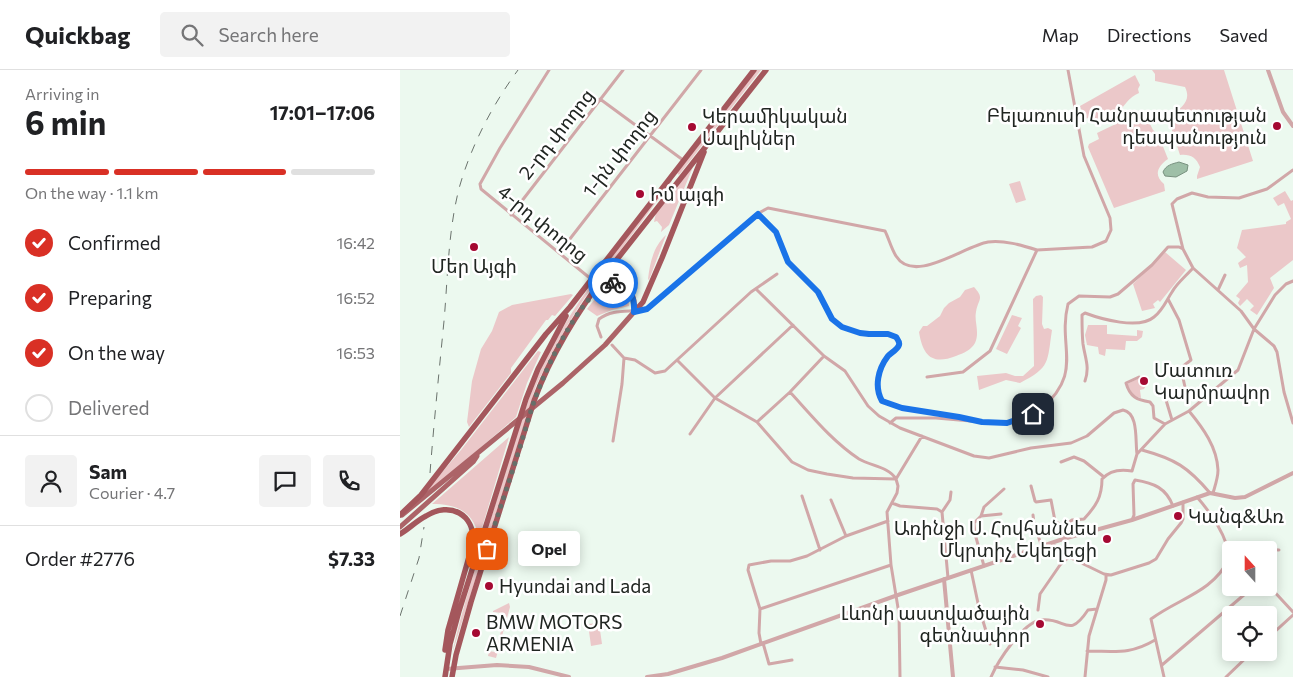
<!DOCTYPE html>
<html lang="en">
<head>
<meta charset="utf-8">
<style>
  body { margin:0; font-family:Commissioner,"Noto Sans Armenian",sans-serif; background:#f2f2f2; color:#202124; height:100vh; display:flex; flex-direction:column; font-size:19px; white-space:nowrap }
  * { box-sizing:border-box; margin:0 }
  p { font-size:16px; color:#757577 }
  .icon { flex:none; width:28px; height:28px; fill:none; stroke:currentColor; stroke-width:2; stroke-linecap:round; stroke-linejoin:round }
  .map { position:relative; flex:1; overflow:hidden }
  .side { display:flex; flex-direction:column; background:#fff; width:400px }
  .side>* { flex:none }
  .needle { width:32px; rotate:339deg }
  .buttons { position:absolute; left:822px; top:471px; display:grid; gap:10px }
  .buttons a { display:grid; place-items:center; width:55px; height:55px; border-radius:5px; background:#fff; box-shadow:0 2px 12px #0003; font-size:25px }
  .pin { position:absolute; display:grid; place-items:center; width:42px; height:42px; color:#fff; margin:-21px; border-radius:10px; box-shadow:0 2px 8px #0006 }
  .courier { position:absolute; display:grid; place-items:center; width:50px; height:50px; margin:-25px; border:4px solid #1a73e8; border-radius:50%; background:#fff; color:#222; box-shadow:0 1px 6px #0007 }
  .bubble { position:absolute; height:35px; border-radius:5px; background:#fff; box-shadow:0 2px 12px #0003; font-size:16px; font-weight:700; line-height:35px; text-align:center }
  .head em { font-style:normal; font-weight:700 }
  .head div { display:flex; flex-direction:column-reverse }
  .head { display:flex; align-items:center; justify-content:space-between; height:85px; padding:0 25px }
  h1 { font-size:32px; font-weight:700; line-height:38px }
  .bar { display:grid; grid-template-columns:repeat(4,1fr); gap:8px 5px; align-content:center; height:60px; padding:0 25px }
  .bar i { height:6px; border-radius:4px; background:#e0e0e0 }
  .bar .current { background:#d93025 }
  .bar p { grid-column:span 4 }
  .line { display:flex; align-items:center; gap:12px; padding:0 25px; border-top:1px solid #e0e0e0 }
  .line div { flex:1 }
  .round { display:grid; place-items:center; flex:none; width:52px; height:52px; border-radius:5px; background:#f2f2f2 }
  ol { padding:0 25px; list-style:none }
  li { display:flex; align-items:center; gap:15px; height:55px }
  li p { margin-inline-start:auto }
  li .icon { padding:5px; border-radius:50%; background:#d93025; color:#fff; stroke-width:4 }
  li:last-child { color:#757577 }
  li i { width:28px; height:28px; border:2px solid #e0e0e0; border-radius:50% }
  header { display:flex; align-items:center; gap:30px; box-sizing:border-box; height:70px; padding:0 25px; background:#fff; border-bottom:1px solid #e0e0e0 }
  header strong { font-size:24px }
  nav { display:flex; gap:28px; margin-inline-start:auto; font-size:18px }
  .search { width:350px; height:45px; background:#f2f2f2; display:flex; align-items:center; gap:12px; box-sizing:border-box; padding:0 18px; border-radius:5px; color:#757577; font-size:19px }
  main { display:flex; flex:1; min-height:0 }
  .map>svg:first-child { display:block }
  .green { fill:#ebc8c9 }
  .water { fill:#9ebfa7; stroke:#78917f }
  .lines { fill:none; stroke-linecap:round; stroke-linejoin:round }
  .minor { stroke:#d1a7a8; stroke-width:3 }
  .tertiary { stroke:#d1a7a8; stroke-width:4 }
  .primary { stroke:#ac6468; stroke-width:5 }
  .trunk { stroke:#a4575c; stroke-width:5.5 }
  .rail { stroke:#6b736d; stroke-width:1; stroke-dasharray:9 9; stroke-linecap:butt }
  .done { stroke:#676f69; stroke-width:5; stroke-dasharray:0 9 }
  .route { stroke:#1a73e8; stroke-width:6 }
  .poi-dot { fill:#a50932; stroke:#fff; stroke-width:2 }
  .labels { text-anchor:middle; stroke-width:5; stroke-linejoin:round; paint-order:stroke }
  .poi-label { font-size:19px; fill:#202521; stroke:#fff; text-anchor:start }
  .street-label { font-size:19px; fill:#202521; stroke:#fff }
</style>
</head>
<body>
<header>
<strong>Quickbag</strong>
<div class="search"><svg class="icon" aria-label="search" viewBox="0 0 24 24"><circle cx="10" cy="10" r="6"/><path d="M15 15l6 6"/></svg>Search here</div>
<nav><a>Map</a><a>Directions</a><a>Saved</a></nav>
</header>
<main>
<section class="side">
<div class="head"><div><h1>6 min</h1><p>Arriving in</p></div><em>17:01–17:06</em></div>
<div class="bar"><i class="current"></i><i class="current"></i><i class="current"></i><i></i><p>On the way · 1.1 km</p></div>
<ol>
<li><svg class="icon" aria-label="check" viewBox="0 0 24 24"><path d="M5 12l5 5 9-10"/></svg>Confirmed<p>16:42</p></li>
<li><svg class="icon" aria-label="check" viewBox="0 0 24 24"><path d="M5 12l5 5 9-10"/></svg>Preparing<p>16:52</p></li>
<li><svg class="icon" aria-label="check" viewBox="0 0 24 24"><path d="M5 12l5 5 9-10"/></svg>On the way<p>16:53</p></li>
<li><i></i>Delivered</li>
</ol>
<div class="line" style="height:90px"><a class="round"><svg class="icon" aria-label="person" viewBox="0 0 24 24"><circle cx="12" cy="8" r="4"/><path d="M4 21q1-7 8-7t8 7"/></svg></a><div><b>Sam</b><p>Courier · 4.7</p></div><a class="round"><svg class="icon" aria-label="chat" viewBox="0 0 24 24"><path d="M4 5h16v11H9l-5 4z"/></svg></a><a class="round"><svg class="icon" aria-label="phone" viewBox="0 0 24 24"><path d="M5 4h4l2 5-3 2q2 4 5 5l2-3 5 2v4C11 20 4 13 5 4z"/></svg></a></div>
<div class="line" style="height:65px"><div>Order #2776</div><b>$7.33</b></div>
</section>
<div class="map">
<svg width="893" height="607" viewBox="0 0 893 607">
  <rect width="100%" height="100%" fill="#ecf9ef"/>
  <path class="green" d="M357 0H361L279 105 277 103Z
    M752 0H824L853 91 797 109V106L800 97C796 87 790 84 780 85L772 61 773 53 771 46C781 38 792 31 785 17L755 11V4Z
    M735 5 740 15 738 19 739 23C729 27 725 35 718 43 713 48 703 51 696 54L693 47 684 49 680 36Z
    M722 51 750 54 753 60 758 64 768 89C758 96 753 105 764 114L765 121 714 138 688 77 689 74 699 69 697 63Z
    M293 97 269 155 261 162 262 157 257 151 254 152 256 143Z
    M271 110 272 111 208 197 206 195Z
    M620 111 626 130 616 133 609 114Z
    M885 121 891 131 893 130V190L870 208 874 218 857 245 850 240 854 236 847 229 840 236 838 233 840 229 836 226 848 212 847 195 840 198 838 193 846 187 837 178 842 160 886 154V152L891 149 884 133 878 136 873 128Z
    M266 165 249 210 248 209C250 193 253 177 266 165Z
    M765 182 786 200 760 232 758 230 753 234 755 238 742 241 733 214Z
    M198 205 200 207C174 240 154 278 136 316L52 584C62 537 78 491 92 445 106 400 119 354 136 310 152 273 174 237 198 205Z
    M211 216C223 217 229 223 229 236L212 240 197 246 187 239 202 220Z
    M574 217C585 229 578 229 576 242 574 252 580 262 575 273 571 280 564 283 556 286 533 295 523 287 519 262L523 256H527L540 246 544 238 549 233 560 227 565 220Z
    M171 224 173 225 155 246 152 245 148 250H146L111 298V303L69 357 67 352 72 311 81 279 92 261 99 242 112 235Z
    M641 225 643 227 642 254 644 259 648 258 652 260C647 292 651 297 620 313L606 310 579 320 577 306 606 303 615 306H623L634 296 633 229 636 226Z
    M612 245 622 248 618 256 621 258 607 284 596 279Z
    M688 255H707V264L737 266V260L743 261 742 267 737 271H726L725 280 706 279 705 286 699 284 698 277 687 275 685 265Z
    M138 281 141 282 127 313 116 347 15 434 61 380Z
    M737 309H746L747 314 744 319 740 320 741 328 734 326 727 314Z
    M109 367 79 468C74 442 58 434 32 434Z
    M109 533 110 537 96 588 88 586 89 581 95 582 105 547 102 543 93 542V541Z
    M199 553 202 574 191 576 188 554Z"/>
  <path class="water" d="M779 92 788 95 787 101 776 107 765 106 763 102C766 95 772 94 779 92Z"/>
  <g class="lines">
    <path class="minor" d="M149 0 100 78 80 114 81 119 191 209
      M200 29 283 90
      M357 144 376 162 388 192 418 222 432 249 442 257 459 263 469 265 488 264 496 267C498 270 500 272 499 275 498 279 491 283 489 286 478 299 474 316 482 331L502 338 559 347 571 351
      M111 145 223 0
      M637 180 692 177 706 171 711 160 710 148 684 86 668 0
      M159 183 301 0
      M793 198 783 179 772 134 777 129 792 123 808 127 839 128 867 119 893 100
      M356 219 424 286 445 301 468 336 479 346 500 358 574 386 589 388 631 378 671 373 687 366 714 343 723 340C739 343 735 371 737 384
      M818 220 825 205
      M768 229 779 250 791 290 782 297 781 299 785 317 766 330 772 350
      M201 267 197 256 199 249C214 238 231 243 247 239L357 144 368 138 485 161C489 169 491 178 496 186 514 215 564 176 588 172 604 170 621 175 637 180L590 281 563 302 527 307
      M212 275 224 288 222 314 213 371
      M224 288 235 290 255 303 265 301 351 222 377 204
      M278 291 315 328 357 352 392 392 408 400 427 404 453 408 496 409 498 416 497 423 487 442 491 495 499 544 500 607
      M739 307 726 313C730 327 737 330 750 332L753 336 754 348 765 354
      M685 311C690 297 685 288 683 274 682 265 682 255 682 245L685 243C701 249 739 260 754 247 763 240 766 231 772 222 777 213 786 206 793 198L841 241 854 259 874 276 877 282 884 322 893 353
      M390 322C412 346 432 371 459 389 471 396 489 397 496 409L522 366
      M640 340C685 302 657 278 668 234L679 226 710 227 718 224 752 195 768 177H779L783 179
      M789 341C803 358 817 377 818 400 818 408 815 416 813 423
      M357 352 390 322 424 286
      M490 353 496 348H536L582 352 607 353 640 340 647 339
      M290 364 315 328 393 255
      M742 380C775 389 788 397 810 423
      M661 392 674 387 684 391 704 407
      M631 416 635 431 636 432 651 430 655 451 665 458
      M402 426 420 480
      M431 430 446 466
      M492 433 500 436 537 439 542 442 548 508
      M542 442 550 430 551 422
      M633 445 634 454 642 477
      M581 446 601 444
      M732 450 734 445 733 414 735 410C754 413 766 418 773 436
      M663 469 666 455 672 450 684 449C696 436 702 427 702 409 710 400 721 399 732 401L737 384 765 354 789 341 838 300 854 259 875 225 886 214 893 211
      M651 473 669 487 704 504 711 505 749 493 756 489 768 469 781 453 783 449V432
      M827 475C845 475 861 479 879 480
      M584 496 575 464 574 453 581 446 584 437 604 419
      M571 500 579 538 590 574
      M869 516 893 542
      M360 539 348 500 349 495 371 491H390L407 486 446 466 488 451
      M638 540 640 524 660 495 669 487
      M869 567 893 545
      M363 573 369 594 392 590
      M361 574 359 563 360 539 491 495
      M687 581C715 581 730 585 755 570
      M762 595 852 518
      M595 597 623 600 648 607
      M591 607C598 591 623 552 641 550 666 547 668 570 688 540L697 539
      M685 607 689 566 706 510V505
      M764 607 751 549C779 528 812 523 829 489 829 468 810 442 797 427
      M826 607 852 582"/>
    <path class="tertiary" d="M868 0 883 42 893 56
      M544 509 553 607
      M46 599 97 595 129 597 169 607
      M247 607 268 604 322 588 495 526 663 469 732 450 810 423 835 428 845 427 893 403"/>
    <path class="primary" d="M2 445 163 313 205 275 234 242
      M0 457 73 392 77 386"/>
    <path class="trunk" d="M194 223C215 205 237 214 234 242
      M234 242 243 232 262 188 304 82
      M0 445 21 425 146 264 170 237 354 0
      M0 464C9 459 16 451 26 446 50 431 75 444 73 473L48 560 45 580
      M45 607 50 574 59 541 126 329 138 299 166 246
      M52 607 56 585 71 532 134 331C151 284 178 242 207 202L366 0"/>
    <path class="rail" d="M30 403C34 352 39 302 44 251 48 206 48 159 60 115 72 74 93 34 118 0
      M0 546 19 488 24 457"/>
  </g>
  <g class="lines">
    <path class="done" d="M87 479C98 444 110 409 121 374 127 354 132 335 140 316 149 292 186 215 213 213"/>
    <path class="route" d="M213 213C229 213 235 228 234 242L247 239 358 144 376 162 388 192 418 222 432 249 442 257 460 263 469 264H488L496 267C498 270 500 272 499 275 498 279 491 283 488 286 478 299 474 317 482 331L502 338 559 347 582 352 607 353 633 344"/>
  </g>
  <g class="poi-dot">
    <circle cx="877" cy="56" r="5"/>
    <circle cx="292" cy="57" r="5"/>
    <circle cx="240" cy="124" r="5"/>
    <circle cx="74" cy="177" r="5"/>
    <circle cx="744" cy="311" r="5"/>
    <circle cx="778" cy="446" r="5"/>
    <circle cx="707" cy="469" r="5"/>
    <circle cx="89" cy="516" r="5"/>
    <circle cx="640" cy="554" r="5"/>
    <circle cx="76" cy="563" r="5"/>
  </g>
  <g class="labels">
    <g class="poi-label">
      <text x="867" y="52" text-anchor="end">Բելառուսի Հանրապետության<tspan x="867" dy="22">դեսպանություն</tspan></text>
      <text x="302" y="53">Կերամիկական<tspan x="302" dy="22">Սալիկներ</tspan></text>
      <text x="250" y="131">Իմ այգի</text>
      <text x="74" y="203" text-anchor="middle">Մեր Այգի</text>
      <text x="754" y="307">Մատուռ<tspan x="754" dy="22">Կարմրավոր</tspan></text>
      <text x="788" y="453">Կանգ&amp;Առ</text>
      <text x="697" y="465" text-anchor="end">Առինջի Ս. Հովհաննես<tspan x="697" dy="22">Մկրտիչ Եկեղեցի</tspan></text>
      <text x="99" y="523">Hyundai and Lada</text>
      <text x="630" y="550" text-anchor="end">Լևոնի աստվածային<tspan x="630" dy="22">գետնափոր</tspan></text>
      <text x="86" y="559">BMW MOTORS<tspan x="86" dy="22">ARMENIA</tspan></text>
    </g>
    <g class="street-label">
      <text transform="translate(156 64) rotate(-52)" y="7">2-րդ փողոց</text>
      <text transform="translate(219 83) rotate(-52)" y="7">1-ին փողոց</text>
      <text transform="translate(143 153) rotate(39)" y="7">4-րդ փողոց</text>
    </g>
  </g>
</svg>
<div class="buttons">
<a><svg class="needle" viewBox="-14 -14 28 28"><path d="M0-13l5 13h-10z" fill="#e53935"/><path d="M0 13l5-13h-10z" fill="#757577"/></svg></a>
<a><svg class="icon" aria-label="locate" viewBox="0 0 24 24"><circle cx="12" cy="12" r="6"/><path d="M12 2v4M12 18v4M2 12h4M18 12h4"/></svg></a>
</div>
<div class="pin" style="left:87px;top:479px;background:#ea580c"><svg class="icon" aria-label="bag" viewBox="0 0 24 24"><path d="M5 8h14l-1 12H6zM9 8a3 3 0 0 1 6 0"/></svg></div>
<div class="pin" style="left:633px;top:344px;background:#1f2937"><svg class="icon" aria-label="home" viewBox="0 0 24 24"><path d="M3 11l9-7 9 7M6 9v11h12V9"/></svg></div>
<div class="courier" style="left:213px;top:213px"><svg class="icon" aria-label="bike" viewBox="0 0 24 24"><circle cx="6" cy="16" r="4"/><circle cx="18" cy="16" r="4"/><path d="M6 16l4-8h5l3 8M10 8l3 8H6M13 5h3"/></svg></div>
<div class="bubble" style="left:118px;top:461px;width:62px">Opel</div>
</div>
</main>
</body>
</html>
